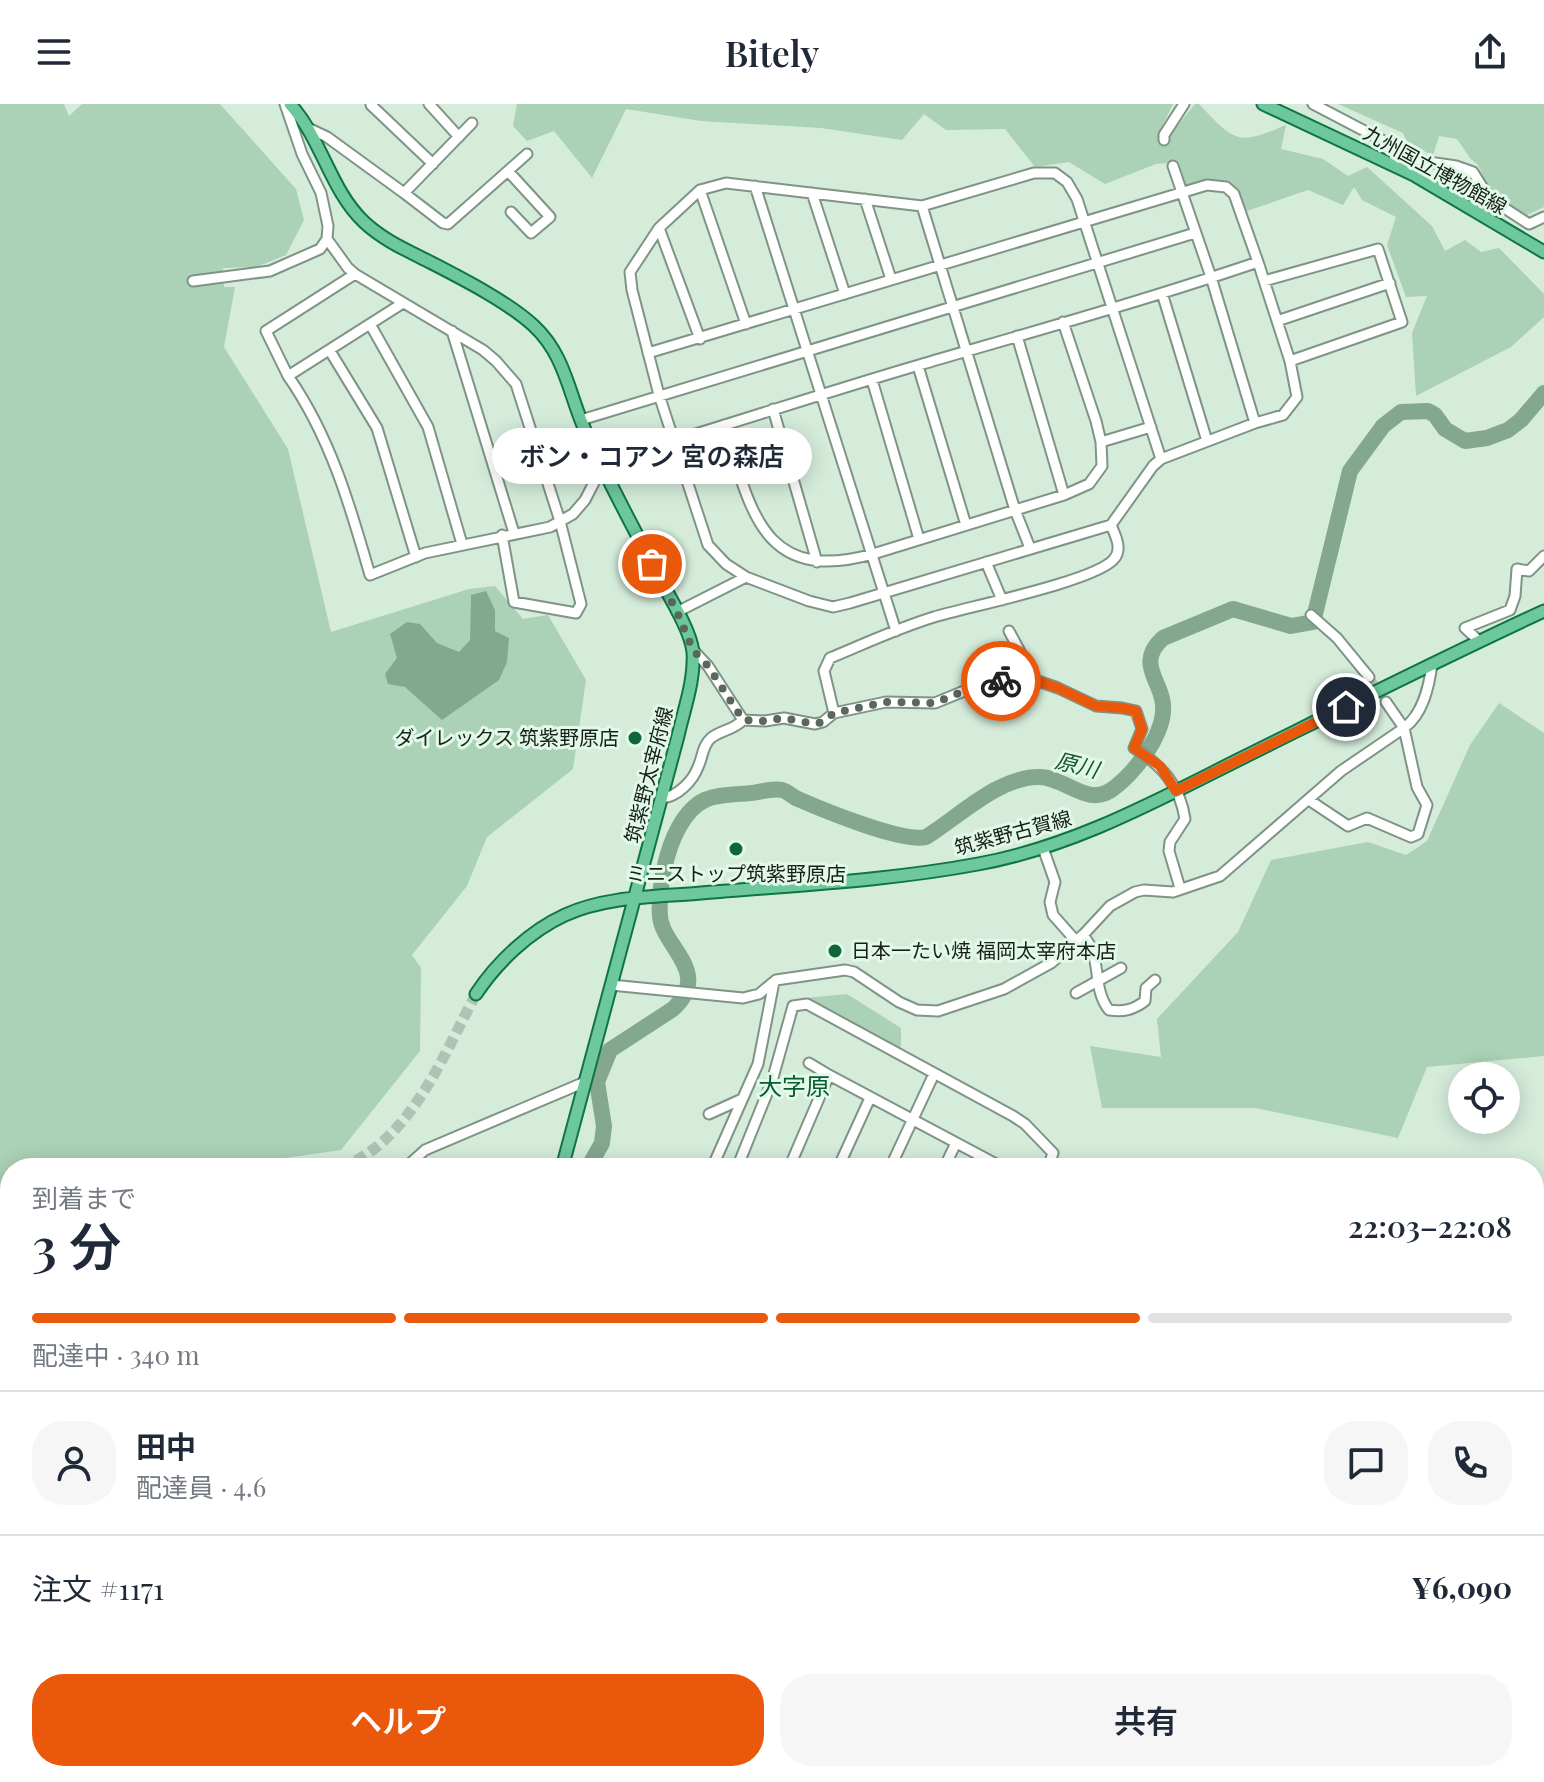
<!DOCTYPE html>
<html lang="ja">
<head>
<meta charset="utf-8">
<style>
  body { margin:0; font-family:"Playfair Display","Noto Sans JP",serif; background:#f6f6f7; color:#1f2937; height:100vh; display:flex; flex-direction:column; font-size:30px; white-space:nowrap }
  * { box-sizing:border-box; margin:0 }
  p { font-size:26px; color:#747a83 }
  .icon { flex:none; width:44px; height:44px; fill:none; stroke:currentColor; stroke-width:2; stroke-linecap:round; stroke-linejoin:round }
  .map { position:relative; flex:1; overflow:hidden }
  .details { position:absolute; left:0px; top:1054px; width:1544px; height:624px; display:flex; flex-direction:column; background:#fff; border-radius:32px 32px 0 0; box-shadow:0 4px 20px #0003 }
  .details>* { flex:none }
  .buttons { position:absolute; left:1448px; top:958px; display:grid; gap:16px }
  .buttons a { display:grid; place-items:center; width:72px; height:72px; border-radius:50%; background:#fff; box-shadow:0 4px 20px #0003; font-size:40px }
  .pin { position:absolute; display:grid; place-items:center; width:68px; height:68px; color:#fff; margin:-34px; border:4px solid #fff; border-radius:50%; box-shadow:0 2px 8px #0007 }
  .courier { position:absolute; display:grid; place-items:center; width:80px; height:80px; margin:-40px; border:6px solid #ea580c; border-radius:50%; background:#fff; color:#222; box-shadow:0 2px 10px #0007 }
  .bubble { position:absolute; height:56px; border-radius:28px; background:#fff; box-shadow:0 4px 20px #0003; font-size:26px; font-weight:600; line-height:56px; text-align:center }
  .overview em { font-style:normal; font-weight:600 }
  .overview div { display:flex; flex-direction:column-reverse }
  .overview { display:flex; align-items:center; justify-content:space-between; height:136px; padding:0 32px }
  h1 { font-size:52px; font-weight:600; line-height:60px }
  .bar { display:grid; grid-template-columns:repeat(4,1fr); gap:12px 8px; align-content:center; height:96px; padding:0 32px }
  .bar i { height:10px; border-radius:6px; background:#e0e1e3 }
  .bar .selected { background:#ea580c }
  .bar p { grid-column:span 4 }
  .line { display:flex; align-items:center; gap:20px; padding:0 32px; border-top:2px solid #e0e1e3 }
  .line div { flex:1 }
  .round { display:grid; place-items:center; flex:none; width:84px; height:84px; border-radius:32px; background:#f6f6f7 }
  .button { display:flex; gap:16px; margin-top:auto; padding:16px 32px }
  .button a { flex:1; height:92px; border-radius:32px; background:#ea580c; color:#fff; font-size:32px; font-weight:600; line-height:92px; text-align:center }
  .button a+a { background:#f6f6f7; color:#1f2937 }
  header { display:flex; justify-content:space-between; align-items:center; height:104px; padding:0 32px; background:#fff; font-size:36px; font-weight:600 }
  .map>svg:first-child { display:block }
  .green { fill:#abd1b6 }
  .water { fill:#83a88e }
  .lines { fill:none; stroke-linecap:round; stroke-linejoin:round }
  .river { stroke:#83a88e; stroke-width:16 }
  .minor-tunnel { stroke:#afc3b4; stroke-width:9; stroke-dasharray:9 4.5; stroke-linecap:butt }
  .major-tunnel { stroke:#afc3b4; stroke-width:11; stroke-dasharray:11 5.5; stroke-linecap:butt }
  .minor-casing { stroke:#7f9485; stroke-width:13 }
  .major-casing { stroke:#107544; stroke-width:15 }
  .minor { stroke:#fff; stroke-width:9 }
  .major { stroke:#6dc89d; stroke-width:11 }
  .done { stroke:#5a675d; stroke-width:8; stroke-dasharray:0 14.4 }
  .route { stroke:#ea580c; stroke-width:10 }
  .poi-dot { fill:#0e6639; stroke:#e2f9e9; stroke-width:3 }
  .labels { text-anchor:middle; stroke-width:6; stroke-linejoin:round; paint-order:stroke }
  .street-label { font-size:20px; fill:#171f19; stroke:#e2f9e9 }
  .poi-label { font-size:20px; fill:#171f19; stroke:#e2f9e9; text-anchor:end }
  .water-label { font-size:22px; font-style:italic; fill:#175431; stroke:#e2f9e9 }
  .quarter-label { font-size:24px; fill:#0a5b32; stroke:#e2f9e9 }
</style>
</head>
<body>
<header><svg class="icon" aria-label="menu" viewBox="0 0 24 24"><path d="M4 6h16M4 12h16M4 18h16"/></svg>Bitely<svg class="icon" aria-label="share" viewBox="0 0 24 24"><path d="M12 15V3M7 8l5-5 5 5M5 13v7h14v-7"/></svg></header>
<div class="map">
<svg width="1544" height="1678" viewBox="0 0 1544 1678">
  <rect width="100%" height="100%" fill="#d5ecdb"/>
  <path class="green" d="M0 0H64L69 12 82 0H220L296 85 304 116 286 151 256 163 223 164 224 183H235L224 243 288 345 331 528 469 485 495 482 523 515 548 511 586 576 573 665 487 733 467 782 412 851 421 864 420 947 341 1046 265 1057 242 1064H10V1256L0 1259Z
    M517 0H1173L1160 27 1165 37 1195 0H1199C1235 38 1237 42 1286 21L1281 45 1323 55 1348 72 1367 63 1432 122 1445 147 1465 136 1481 148 1499 144 1544 190V213L1511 243 1416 292 1412 229 1427 192 1406 193 1387 141 1396 113 1362 96 1354 83 1343 101 1308 86 1247 107 1230 78 1183 82 1179 58 1156 60 1105 80 1069 58 1035 63 1005 25 946 26 924 10 902 36 821 24 701 17 626 5 592 74 554 27 527 37 513 22Z
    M1338 0H1544V103L1527 111 1492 91 1478 61 1470 54 1457 35 1439 32 1433 51 1408 40 1403 29Z
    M1499 599 1544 629V952L1427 963 1398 1034 1256 1004H1102L1090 942 1161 953 1157 915 1238 828 1271 756 1368 738 1406 751 1427 737 1470 641Z
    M847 890 901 924V944L806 894Z
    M1534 1309H1544V1678H544L546 1672 554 1668H1534Z"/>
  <path class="water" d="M486 487 495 506V527L509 534 507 558 499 576 442 616 405 583 388 580 385 570 397 554 390 530 407 518 420 520 437 539 459 548 470 536 471 491Z"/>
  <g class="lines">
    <path class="river" d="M588 1064 602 1039 604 1022 597 978 610 946 673 905C713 868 662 843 660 812 658 785 666 746 679 723 698 689 716 692 751 689 760 688 773 684 782 686 787 687 793 693 798 695 823 706 903 739 926 733 960 712 998 673 1039 673 1066 673 1088 705 1114 684 1135 668 1161 634 1163 608 1166 579 1133 561 1163 534L1233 505 1291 522 1313 518 1350 367 1383 322 1401 308 1428 307 1435 311 1445 325 1465 337 1487 334 1508 326 1521 316 1544 289
      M0 1360 10 1356"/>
    <path class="minor-tunnel" d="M1369 573 1386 598"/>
    <path class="major-tunnel" d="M341 1064C411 1036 443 952 476 890
      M0 1289 10 1282"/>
    <g class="minor-casing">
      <path id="minor" d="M429 0 459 33
        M1313 0 1422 57 1456 62 1473 68 1489 94 1529 120 1544 113
        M371 1 433 60
        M310 25 327 33 404 89 472 19
        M1164 36V31L1184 0
        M1173 62 1211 173 1255 319
        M508 67 550 113 531 129 511 108
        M755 82 896 527
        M700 86 746 220
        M404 89 443 119 448 120 527 50
        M812 89 845 190
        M865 95 891 175
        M922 102 1015 406 1030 444
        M659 124 700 235
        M327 135 348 164 355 170 483 246 496 257 516 280 560 417 581 500 576 509 514 498 502 431
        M193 177 270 167 320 145 327 135 328 122 321 89 302 50 285 0
        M1264 177 1378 145 1402 218 1290 257
        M1162 189 1207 337
        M403 199 288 272C330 332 350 401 370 471L425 449 550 423 573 410 585 396 602 363
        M1277 217 1390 179
        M370 220 428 323 462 440
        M452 227 514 429
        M1017 232 1064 391
        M330 247 377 324 416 453
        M648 249 1207 81 1226 83 1234 90 1258 158
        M918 262 966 421
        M288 272 266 227 355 170
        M872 276 919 435
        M773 305 817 458
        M581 316 1195 129
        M724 321C751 405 761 481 873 450L1064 391 1089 380 1102 362 1101 338 1096 317 1063 218
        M673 337C755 312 837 285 919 261 1032 228 1146 196 1258 158L1290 257 1297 293 1283 311 1255 319 1161 355 1153 362 1111 421 850 499 833 503 809 497 746 473 726 460 708 441 659 291 632 186 630 168 659 124 700 86 726 79 922 102 1034 69H1055L1067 78 1077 95 1161 355
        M1101 338 1151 323
        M986 458 1002 496
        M677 508 746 473
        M1311 511 1337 534 1369 573
        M1009 527 1035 576
        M1479 537 1465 524 1510 506 1515 492 1517 465 1529 467 1544 452
        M693 546 708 562 743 616 765 617 784 614 815 620 823 618 834 609 886 598 935 599 986 578 1035 576 1058 584 1096 602 1122 604 1136 607 1142 625 1134 644C1162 661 1180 682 1185 715L1170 738 1169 747 1180 784
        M834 609 824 567 830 554C864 540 898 524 934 513 967 503 1096 477 1114 455 1123 445 1115 431 1111 421
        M662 694C677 693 693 677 698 663 703 653 702 642 711 634 721 626 734 626 743 616
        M1309 696 1348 722 1367 714 1411 733 1418 730 1427 701 1417 683 1404 624C1423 610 1429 583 1432 560
        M1043 744 1055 778 1050 798 1053 811 1076 837
        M1083 832C1103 851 1091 884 1109 906 1124 908 1133 906 1145 897L1146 884 1155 876
        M611 881 743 894 759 890 776 876 845 866 854 868 899 898 917 906 938 907 1004 885 1051 859 1084 830 1110 802 1135 788 1144 786 1173 788 1220 772 1341 667 1404 624 1386 598
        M1076 889 1121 864
        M809 959 829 971
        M709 1010 742 995
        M405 1064 425 1046 585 978
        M712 1064 758 960 774 878
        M737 1064 772 977 793 902 807 900 1013 1012 1025 1020 1053 1049 1048 1064
        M789 1064 829 971 996 1060 994 1064
        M838 1064 870 994
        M890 1064 934 970
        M944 1064 956 1039
        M0 1266 9 1265
        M0 1309 10 1304
        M0 1409 10 1403
        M0 1469 10 1459
        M0 1565 10 1544
        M3 1628 10 1630
        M279 1668 305 1678
        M473 1668 475 1678
        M61 1678 65 1668
        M111 1678 114 1668
        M164 1678 172 1668
        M210 1678 217 1668"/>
    </g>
    <g class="major-casing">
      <path id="major" d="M290 0C322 35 330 86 364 118 382 135 404 145 426 156 459 173 507 197 534 222 563 249 568 284 582 319 605 373 634 424 661 477 671 495 691 528 693 548 695 576 684 605 678 632L562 1064
        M1263 0 1414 71 1544 148
        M476 890C497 858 530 827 565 811 606 792 657 793 701 789 793 781 887 777 978 760 1072 743 1156 697 1240 655 1341 605 1442 554 1544 507
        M316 1678 319 1668"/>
    </g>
    <use href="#minor" class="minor"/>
    <use href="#major" class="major"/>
  </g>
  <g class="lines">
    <path class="done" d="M652 460 677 508 693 546 708 562 743 616 765 617 784 614 815 620 823 618 834 609 886 598 935 599 986 578 1001 577"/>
    <path class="route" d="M1001 577 1035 576 1058 584 1096 602 1122 604 1136 607 1142 625 1134 644 1160 662 1176 687 1346 603"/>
  </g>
  <g class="poi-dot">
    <circle cx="635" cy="634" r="8"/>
    <circle cx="736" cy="745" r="8"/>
    <circle cx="835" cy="847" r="8"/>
  </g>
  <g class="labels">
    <g class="street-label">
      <text transform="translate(1435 66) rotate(29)" y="7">九州国立博物館線</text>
      <text transform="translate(649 671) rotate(-76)" y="7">筑紫野太宰府線</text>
      <text transform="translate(1013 729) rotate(-15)" y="7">筑紫野古賀線</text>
    </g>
    <g class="poi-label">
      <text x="619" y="641">ダイレックス 筑紫野原店</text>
      <text x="736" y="777" text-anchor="middle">ミニストップ筑紫野原店</text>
      <text x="851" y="854" text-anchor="start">日本一たい焼 福岡太宰府本店</text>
    </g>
    <g class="water-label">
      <text transform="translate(1077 661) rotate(14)" y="8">原川</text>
    </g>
    <g class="quarter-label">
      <text x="794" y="991">大字原</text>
    </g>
  </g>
</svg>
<div class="buttons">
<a><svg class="icon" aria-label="locate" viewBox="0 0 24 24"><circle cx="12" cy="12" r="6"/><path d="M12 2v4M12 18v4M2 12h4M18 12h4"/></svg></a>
</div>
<div class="pin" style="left:652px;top:460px;background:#ea580c"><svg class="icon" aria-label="bag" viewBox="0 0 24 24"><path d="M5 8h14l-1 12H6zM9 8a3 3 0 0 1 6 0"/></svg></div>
<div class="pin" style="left:1346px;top:603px;background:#1f2937"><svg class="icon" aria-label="home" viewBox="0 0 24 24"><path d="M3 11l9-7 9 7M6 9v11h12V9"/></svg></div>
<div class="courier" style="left:1001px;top:577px"><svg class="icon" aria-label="bike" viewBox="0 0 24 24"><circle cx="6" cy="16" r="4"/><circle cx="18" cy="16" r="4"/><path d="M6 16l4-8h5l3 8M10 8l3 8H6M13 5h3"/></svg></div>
<div class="bubble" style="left:492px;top:324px;width:320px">ボン・コアン 宮の森店</div>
<section class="details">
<div class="overview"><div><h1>3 分</h1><p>到着まで</p></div><em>22:03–22:08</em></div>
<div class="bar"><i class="selected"></i><i class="selected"></i><i class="selected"></i><i></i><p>配達中 · 340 m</p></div>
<div class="line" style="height:144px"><a class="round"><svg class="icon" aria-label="person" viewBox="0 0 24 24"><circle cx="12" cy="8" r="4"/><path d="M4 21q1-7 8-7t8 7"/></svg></a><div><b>田中</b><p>配達員 · 4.6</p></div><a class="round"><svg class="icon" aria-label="chat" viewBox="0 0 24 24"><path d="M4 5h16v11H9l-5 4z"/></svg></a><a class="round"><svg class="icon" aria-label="phone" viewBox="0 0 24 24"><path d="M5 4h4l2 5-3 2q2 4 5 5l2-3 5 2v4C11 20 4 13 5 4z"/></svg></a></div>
<div class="line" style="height:104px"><div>注文 #1171</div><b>¥6,090</b></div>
<div class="button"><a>ヘルプ</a><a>共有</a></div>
</section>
</div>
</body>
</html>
